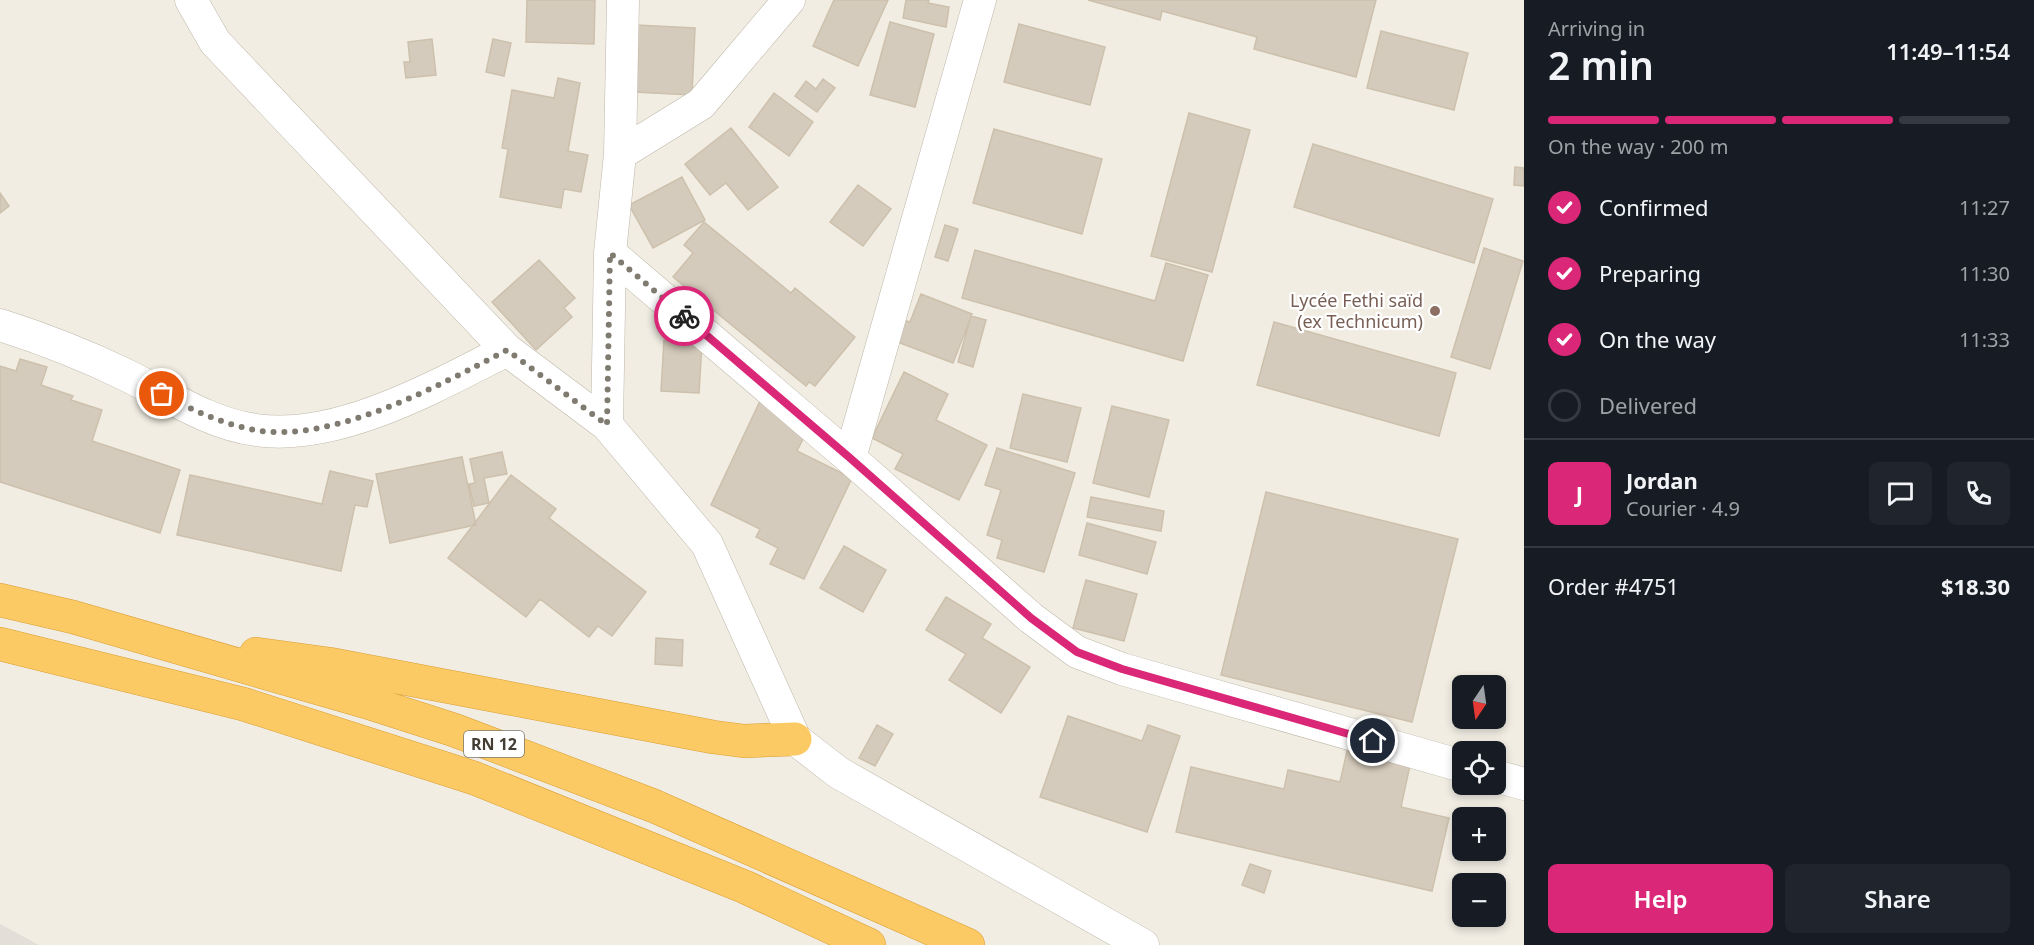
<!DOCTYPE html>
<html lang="en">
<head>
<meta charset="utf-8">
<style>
  body { margin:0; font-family:"Noto Sans",sans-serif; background:#20242c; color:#f1f3f6; height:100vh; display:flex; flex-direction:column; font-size:22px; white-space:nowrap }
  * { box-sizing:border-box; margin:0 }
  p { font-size:20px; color:#9ea1a6 }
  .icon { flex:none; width:33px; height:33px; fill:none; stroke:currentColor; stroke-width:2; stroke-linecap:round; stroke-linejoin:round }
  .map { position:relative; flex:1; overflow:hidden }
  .panel { display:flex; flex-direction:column; background:#171b24; width:510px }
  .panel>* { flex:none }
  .needle { width:39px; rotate:193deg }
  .fabs { position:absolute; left:1452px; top:675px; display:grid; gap:12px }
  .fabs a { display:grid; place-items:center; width:54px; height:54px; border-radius:9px; background:#171b24; box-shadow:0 3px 9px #0003; font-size:30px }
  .pin { position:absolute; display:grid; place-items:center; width:51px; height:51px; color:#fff; margin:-26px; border:3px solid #fff; border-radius:50%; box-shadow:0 2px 6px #0007 }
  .courier { position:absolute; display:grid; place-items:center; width:60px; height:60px; margin:-30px; border:4px solid #db2777; border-radius:50%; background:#fff; color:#222; box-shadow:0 2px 8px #0007 }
  .overview em { font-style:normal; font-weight:600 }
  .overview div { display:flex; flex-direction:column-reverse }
  .overview { display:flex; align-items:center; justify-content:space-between; height:102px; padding:0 24px }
  h1 { font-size:39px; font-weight:600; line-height:45px }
  .bar { display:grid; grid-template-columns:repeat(4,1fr); gap:9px 6px; align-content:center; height:72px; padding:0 24px }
  .bar i { height:8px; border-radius:4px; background:#363941 }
  .bar .on { background:#db2777 }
  .bar p { grid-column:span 4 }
  .line { display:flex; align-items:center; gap:15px; padding:0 24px; border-top:2px solid #363941 }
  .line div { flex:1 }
  .round { display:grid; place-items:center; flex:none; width:63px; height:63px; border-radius:9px; background:#20242c }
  ol { padding:0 24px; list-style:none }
  li { display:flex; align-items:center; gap:18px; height:66px }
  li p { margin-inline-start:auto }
  li .icon { padding:6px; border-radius:50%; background:#db2777; color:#fff; stroke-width:4 }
  li:last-child { color:#9ea1a6 }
  li i { width:33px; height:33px; border:3px solid #363941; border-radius:50% }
  .button { display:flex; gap:12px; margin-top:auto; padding:12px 24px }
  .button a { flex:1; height:69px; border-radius:9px; background:#db2777; color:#fff; font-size:24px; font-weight:600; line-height:69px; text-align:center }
  .button a+a { background:#20242c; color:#f1f3f6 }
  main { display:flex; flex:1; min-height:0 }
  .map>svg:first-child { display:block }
  .industrial { fill:#e3ded8 }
  .building { fill:#d5cbbc; stroke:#cdc0ac; stroke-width:1.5 }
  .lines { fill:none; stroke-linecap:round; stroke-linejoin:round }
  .street-casing { stroke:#bfb7a9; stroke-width:33 }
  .highway-casing { stroke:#da9e34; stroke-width:34 }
  .street { stroke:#fff; stroke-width:32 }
  .highway { stroke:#fbca64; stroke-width:33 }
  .done { stroke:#807b71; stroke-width:6; stroke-dasharray:0 10.8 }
  .route { stroke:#db2777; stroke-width:8 }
  .education-dot { fill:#8d6e63; stroke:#fff; stroke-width:2 }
  .labels { text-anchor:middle; stroke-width:4.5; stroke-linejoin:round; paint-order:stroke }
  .shield { fill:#fff; stroke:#7b7770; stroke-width:1.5 }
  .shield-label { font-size:16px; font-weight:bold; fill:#433d33 }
  .education-label { font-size:18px; fill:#785e54; stroke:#fff; text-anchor:end }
</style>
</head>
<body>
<main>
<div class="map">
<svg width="1524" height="945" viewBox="0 0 1524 945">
  <rect width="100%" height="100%" fill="#f1ede3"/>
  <path class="industrial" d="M0 924 39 945H0Z"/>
  <path class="building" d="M527 0H595L594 44 526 42Z
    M834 0H888L858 66 813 46Z
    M906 0H929L928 3 949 7 946 27 903 18Z
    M1088 0H1376L1356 77 1254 49 1257 37 1162 11 1160 20Z
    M890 22 934 34 915 107 870 95Z
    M1019 24 1105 47 1090 105 1004 82Z
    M636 25 695 28 692 95 634 92Z
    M1381 31 1468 53 1454 110 1367 88Z
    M432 39 436 75 406 78 404 62H410L408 42Z
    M493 39 511 43 504 76 486 72Z
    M558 78 580 83 568 151 588 155 581 192 564 189 561 208 500 197 508 149 502 148 512 90 554 98Z
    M823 79 835 88 817 112 795 96 806 81 816 89Z
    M774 93 813 122 789 156 749 127Z
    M1189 113 1250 130 1212 272 1151 256Z
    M731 128 778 187 748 210 726 183 710 195 685 164Z
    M994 129 1102 159 1082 234 973 203Z
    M1313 144 1493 199 1474 263 1294 207Z
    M1515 167 1524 168V186L1514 185Z
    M682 177 705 220 653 248 629 205Z
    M858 185 891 209 863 246 830 222Z
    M0 193 9 206 0 213Z
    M704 222 791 293 795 288 855 337 815 386 809 382 806 386 673 277 693 253 684 245Z
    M945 225 958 229 948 261 935 257Z
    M1484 248 1523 261 1490 369 1451 357Z
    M975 250 1155 301 1166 263 1208 275 1183 361 962 298Z
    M539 260 575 298 564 308 572 317 536 350 492 302Z
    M921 294 972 314 953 363 895 341 903 320 910 322Z
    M971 316 986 320 973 367 958 362Z
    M1274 322 1456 373 1439 436 1257 385Z
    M664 340 702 343 699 393 661 391Z
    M20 359 47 367 41 385 73 396 71 400 102 410 92 441 180 470 160 533 0 482V366L16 371Z
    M904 372 948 394 936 420 987 445 959 500 895 469 903 454 872 438Z
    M1023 394 1081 408 1067 462 1010 448Z
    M760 401 810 425 797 451 852 478 804 579 770 564 778 548 756 537 760 529 711 505Z
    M1112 406 1169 420 1149 497 1093 483Z
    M997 448 1075 473 1044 572 997 558 1002 540 987 535 1001 490 985 485Z
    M502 452 507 474 484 478 489 503 474 506 469 484 475 483 470 459Z
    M462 457 476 525 390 543 376 474Z
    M330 471 373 481 367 507 355 505 341 571 177 535 190 475 322 504Z
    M511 475 556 509 549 518 646 592 612 636 598 626 589 637 540 599 526 617 448 558Z
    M1266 492 1458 539 1412 722 1221 675Z
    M1091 497 1164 511 1161 531 1087 517Z
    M1087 523 1156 542 1147 574 1079 555Z
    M844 546 886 570 863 612 820 588Z
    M1086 580 1137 594 1124 641 1073 628Z
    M946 597 991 624 982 638 1030 667 1001 713 949 680 966 654 926 630Z
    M656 638 683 640 682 666 655 664Z
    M1068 716 1142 741 1148 725 1180 736 1147 832 1040 797Z
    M877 725 893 734 875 766 859 758Z
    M1347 751 1410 765 1401 807 1449 818 1432 891 1176 832 1191 767 1284 789 1288 770 1340 782Z
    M1250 864 1271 871 1264 893 1242 885Z"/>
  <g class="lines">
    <g class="street-casing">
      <path id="street" d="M191 0 215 42 507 350 607 425 707 544 795 739 839 773 1143 945
        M620 154 701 104 789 0
        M610 253 850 458 1031 618 1077 652 1122 669 1462 766
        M0 325C44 339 85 355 126 375 167 395 210 424 256 430 338 442 436 386 507 350
        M607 425 610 253 620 154 623 0
        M850 458 980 0
        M1496 776 1524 784"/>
    </g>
    <g class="highway-casing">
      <path id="highway" d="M0 600 73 617 373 704 454 730 654 806 968 945
        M0 644 243 704 474 778 745 887 869 945
        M256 654 329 664 713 737 744 741 795 739"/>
    </g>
    <use href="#street" class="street"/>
    <use href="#highway" class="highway"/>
  </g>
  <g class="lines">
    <path class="done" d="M162 394C190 409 222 424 255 430 332 444 440 385 507 350L607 425 610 253 684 316"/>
    <path class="route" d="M684 316 850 458 1031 618 1077 652 1122 669 1373 741"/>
  </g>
  <circle class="education-dot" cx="1435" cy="311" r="6"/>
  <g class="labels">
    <rect class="shield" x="464" y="731" width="60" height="26" rx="4.5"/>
    <g class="shield-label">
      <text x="494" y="750">RN 12</text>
    </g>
    <g class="education-label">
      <text x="1423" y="307">Lycée Fethi saïd<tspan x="1423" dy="21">(ex Technicum)</tspan></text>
    </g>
  </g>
</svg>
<div class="fabs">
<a><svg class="needle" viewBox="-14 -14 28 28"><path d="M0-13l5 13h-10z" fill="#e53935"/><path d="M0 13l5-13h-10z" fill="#9ea1a6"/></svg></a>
<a><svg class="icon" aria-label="locate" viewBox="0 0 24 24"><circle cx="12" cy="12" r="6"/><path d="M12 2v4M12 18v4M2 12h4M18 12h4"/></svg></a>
<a>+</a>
<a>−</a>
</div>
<div class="pin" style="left:162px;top:394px;background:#ea580c"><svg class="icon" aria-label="bag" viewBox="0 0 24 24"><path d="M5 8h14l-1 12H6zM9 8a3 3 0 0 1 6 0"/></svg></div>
<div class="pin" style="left:1373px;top:741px;background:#1f2937"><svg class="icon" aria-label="home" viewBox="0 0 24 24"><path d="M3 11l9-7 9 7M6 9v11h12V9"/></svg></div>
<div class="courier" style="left:684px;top:316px"><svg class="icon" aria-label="bike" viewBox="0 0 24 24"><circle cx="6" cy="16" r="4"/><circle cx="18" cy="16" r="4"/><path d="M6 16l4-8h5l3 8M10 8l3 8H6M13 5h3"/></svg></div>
</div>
<section class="panel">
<div class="overview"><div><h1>2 min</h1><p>Arriving in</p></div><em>11:49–11:54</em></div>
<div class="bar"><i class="on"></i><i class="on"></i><i class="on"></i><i></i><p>On the way · 200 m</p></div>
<ol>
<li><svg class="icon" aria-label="check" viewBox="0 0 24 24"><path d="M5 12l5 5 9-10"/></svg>Confirmed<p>11:27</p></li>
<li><svg class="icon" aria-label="check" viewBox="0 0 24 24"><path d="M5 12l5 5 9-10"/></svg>Preparing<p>11:30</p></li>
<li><svg class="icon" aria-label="check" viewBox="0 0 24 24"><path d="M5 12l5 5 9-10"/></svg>On the way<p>11:33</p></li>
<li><i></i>Delivered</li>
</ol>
<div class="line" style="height:108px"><b class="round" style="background:#db2777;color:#fff">J</b><div><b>Jordan</b><p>Courier · 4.9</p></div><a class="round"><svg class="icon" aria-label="chat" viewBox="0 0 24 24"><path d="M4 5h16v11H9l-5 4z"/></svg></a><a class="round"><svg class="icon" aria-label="phone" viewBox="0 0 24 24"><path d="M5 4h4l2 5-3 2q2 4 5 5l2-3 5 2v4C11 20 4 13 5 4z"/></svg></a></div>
<div class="line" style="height:78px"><div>Order #4751</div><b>$18.30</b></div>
<div class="button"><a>Help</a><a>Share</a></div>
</section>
</main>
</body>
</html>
